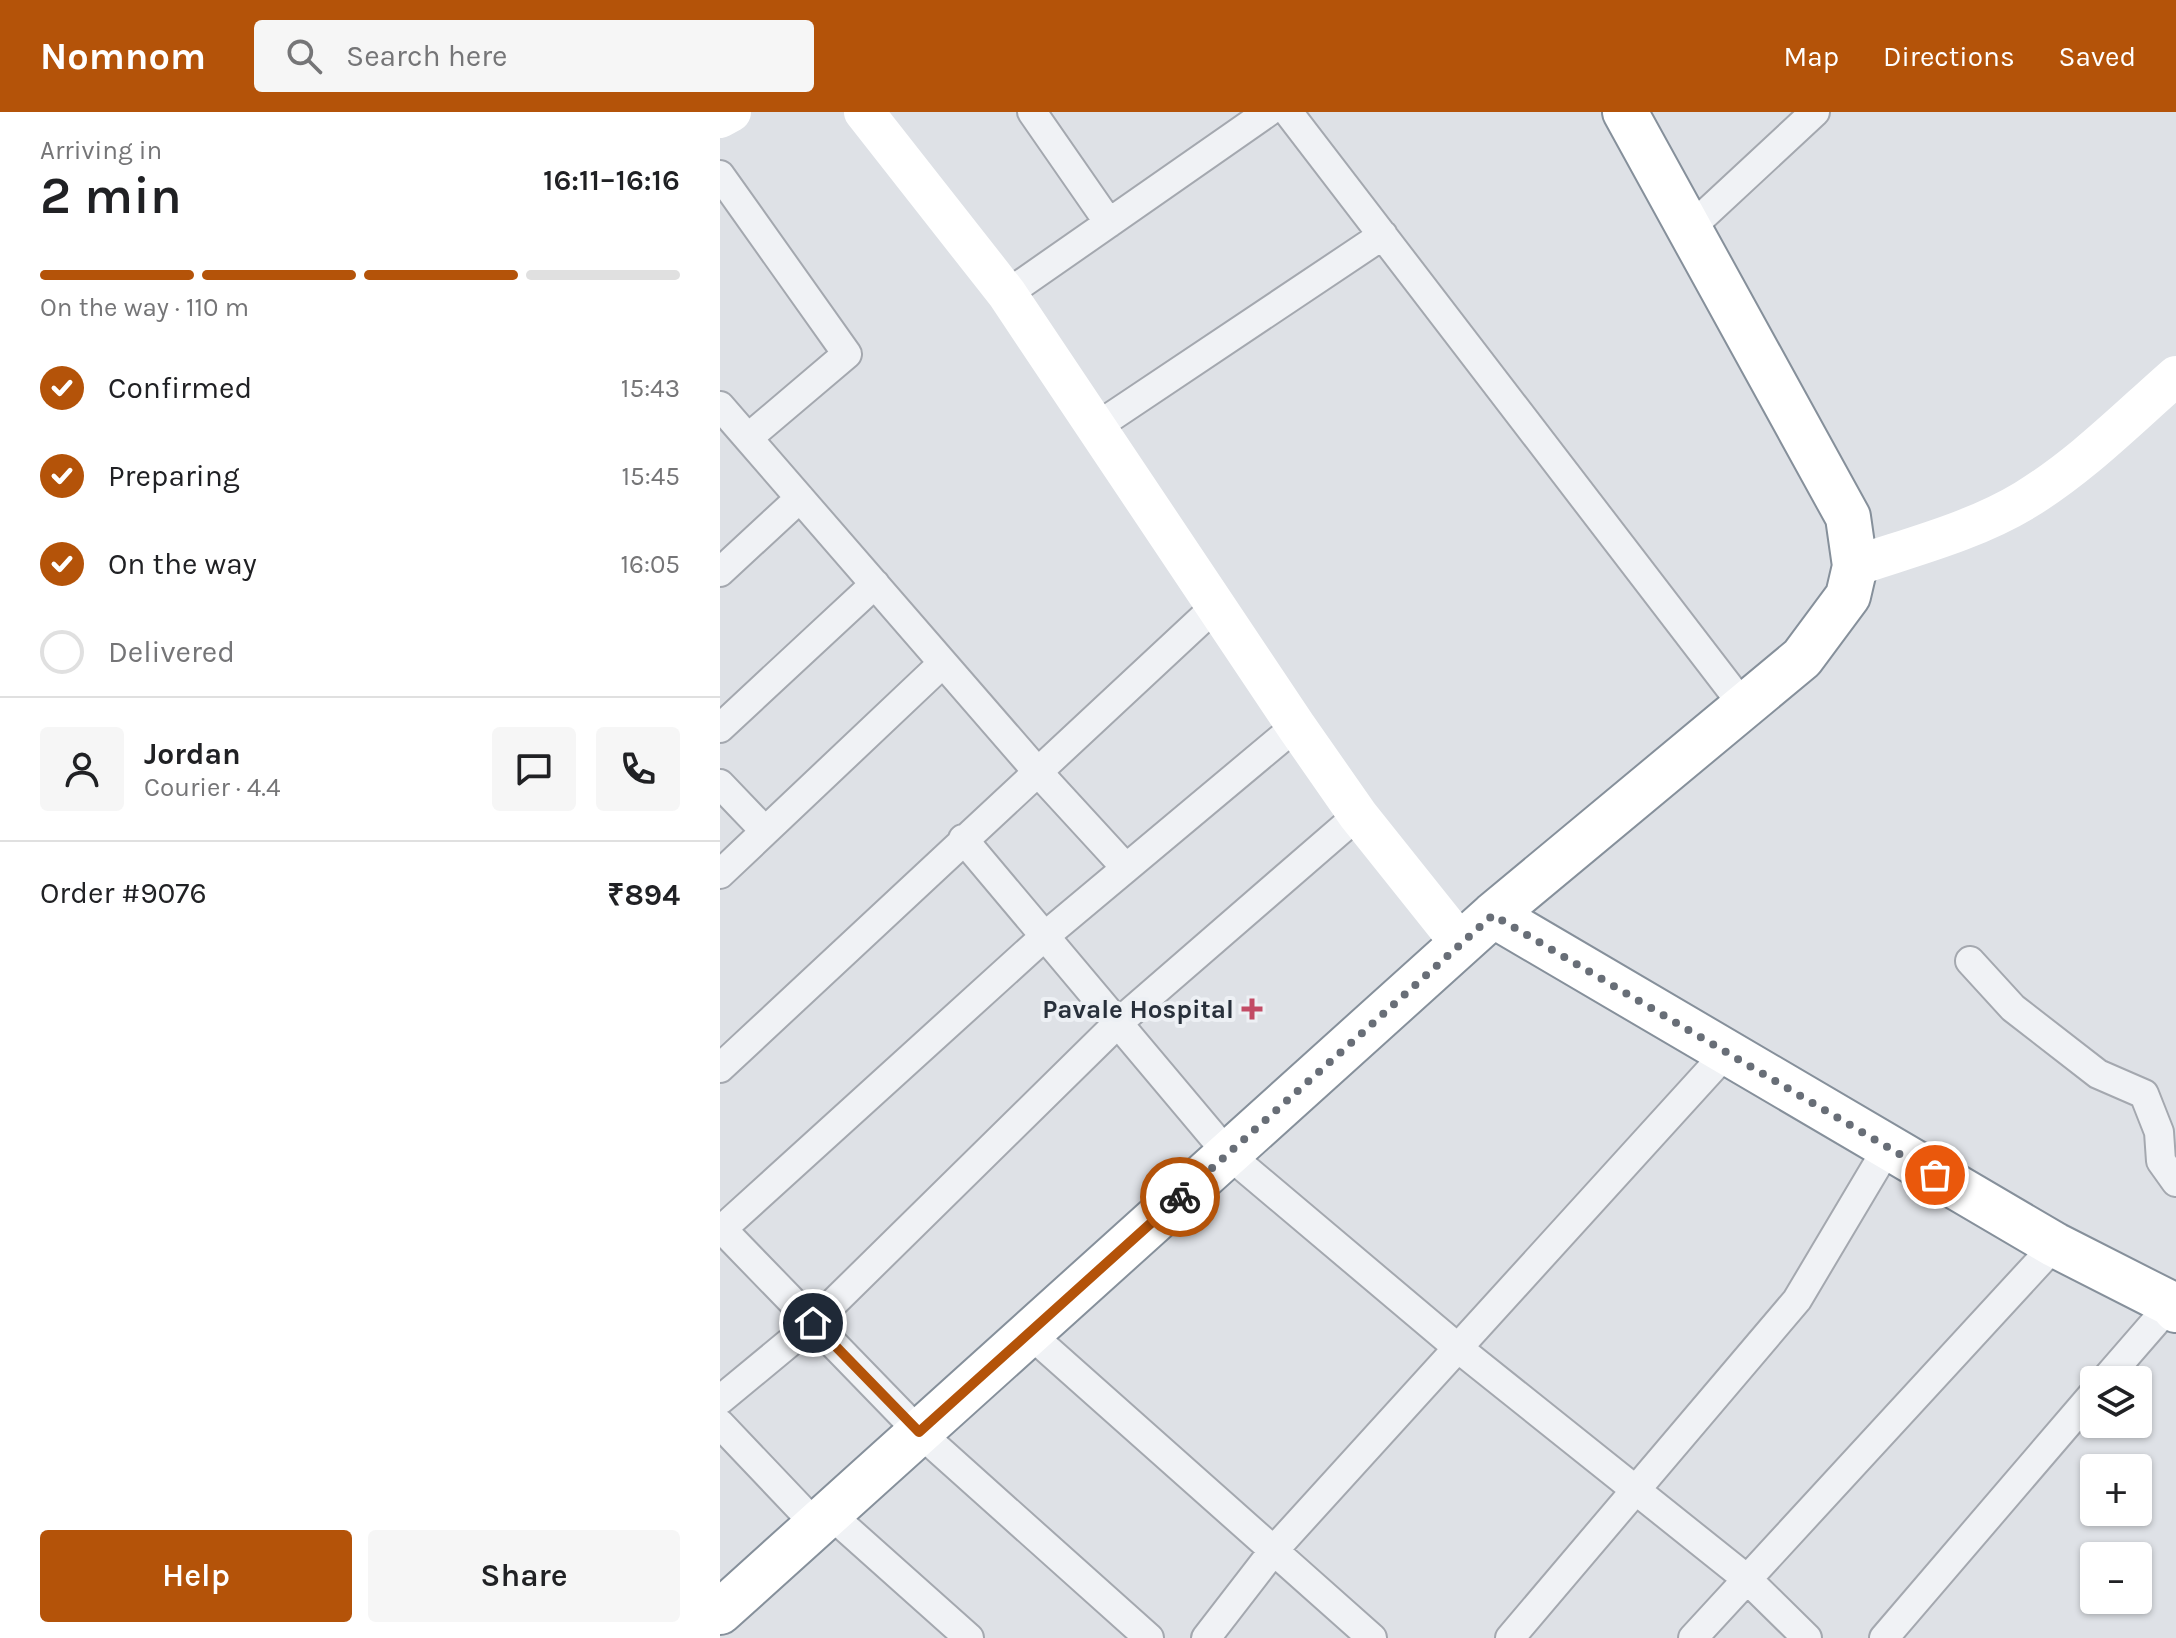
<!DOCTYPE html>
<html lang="en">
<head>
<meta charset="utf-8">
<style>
  body { margin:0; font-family:Karla,sans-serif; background:#f6f6f6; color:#202124; height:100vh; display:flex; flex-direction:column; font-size:30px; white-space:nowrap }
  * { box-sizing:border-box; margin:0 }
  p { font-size:26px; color:#757577 }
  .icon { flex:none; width:44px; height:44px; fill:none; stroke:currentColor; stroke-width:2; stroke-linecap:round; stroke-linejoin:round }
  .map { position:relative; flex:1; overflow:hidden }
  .drawer { display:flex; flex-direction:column; background:#fff; width:720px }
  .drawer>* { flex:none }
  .controls { position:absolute; left:1360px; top:1254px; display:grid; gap:16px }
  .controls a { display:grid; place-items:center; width:72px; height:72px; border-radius:8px; background:#fff; box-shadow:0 2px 6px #0004; font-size:40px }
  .pin { position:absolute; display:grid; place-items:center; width:68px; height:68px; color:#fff; margin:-34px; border:4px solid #fff; border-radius:50%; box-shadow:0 2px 8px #0007 }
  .courier { position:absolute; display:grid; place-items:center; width:80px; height:80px; margin:-40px; border:6px solid #b45309; border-radius:50%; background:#fff; color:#222; box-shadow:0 2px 10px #0007 }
  .headline em { font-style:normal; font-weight:600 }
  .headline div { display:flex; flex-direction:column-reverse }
  .headline { display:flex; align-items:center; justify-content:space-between; height:136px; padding:0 40px }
  h1 { font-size:52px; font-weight:600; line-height:60px }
  .bar { display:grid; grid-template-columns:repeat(4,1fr); gap:12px 8px; align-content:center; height:96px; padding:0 40px }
  .bar i { height:10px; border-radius:6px; background:#e0e0e0 }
  .bar .current { background:#b45309 }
  .bar p { grid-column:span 4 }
  .line { display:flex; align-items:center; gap:20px; padding:0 40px; border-top:2px solid #e0e0e0 }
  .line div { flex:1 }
  .round { display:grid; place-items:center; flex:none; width:84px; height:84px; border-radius:8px; background:#f6f6f6 }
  ol { padding:0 40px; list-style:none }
  li { display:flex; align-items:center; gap:24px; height:88px }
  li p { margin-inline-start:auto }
  li .icon { padding:8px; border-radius:50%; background:#b45309; color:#fff; stroke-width:4 }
  li:last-child { color:#757577 }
  li i { width:44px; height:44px; border:4px solid #e0e0e0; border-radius:50% }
  .primary-button { display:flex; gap:16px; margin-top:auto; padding:16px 40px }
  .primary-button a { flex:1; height:92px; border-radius:8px; background:#b45309; color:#fff; font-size:32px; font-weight:600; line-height:92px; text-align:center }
  .primary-button a+a { background:#f6f6f6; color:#202124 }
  header { display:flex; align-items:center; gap:48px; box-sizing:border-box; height:112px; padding:0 40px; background:#b45309; color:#fff }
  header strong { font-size:38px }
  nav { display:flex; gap:44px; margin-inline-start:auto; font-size:28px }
  .search { width:560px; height:72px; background:#f6f6f6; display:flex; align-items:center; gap:20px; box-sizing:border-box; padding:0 28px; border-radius:8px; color:#757577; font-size:30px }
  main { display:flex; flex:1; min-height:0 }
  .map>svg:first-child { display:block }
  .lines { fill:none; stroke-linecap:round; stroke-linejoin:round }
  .street-casing { stroke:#a4a8af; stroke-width:32 }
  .highway-casing { stroke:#86909b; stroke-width:48 }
  .street { stroke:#f0f2f5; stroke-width:28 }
  .secondary { stroke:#fff; stroke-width:40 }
  .highway { stroke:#fff; stroke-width:44 }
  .done { stroke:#686e77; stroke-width:8; stroke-dasharray:0 14.4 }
  .route { stroke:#b45309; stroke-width:10 }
  .poi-dot { fill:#c24b65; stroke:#edf0f4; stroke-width:3 }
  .labels { text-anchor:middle; stroke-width:8; stroke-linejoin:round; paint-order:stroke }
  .poi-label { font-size:26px; font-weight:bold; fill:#28303b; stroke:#edf0f4; text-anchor:end }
</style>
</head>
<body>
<header>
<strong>Nomnom</strong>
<div class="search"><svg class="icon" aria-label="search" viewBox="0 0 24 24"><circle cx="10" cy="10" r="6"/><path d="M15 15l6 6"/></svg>Search here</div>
<nav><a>Map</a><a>Directions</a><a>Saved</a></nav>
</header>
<main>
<section class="drawer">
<div class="headline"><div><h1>2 min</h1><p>Arriving in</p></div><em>16:11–16:16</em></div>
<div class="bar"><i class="current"></i><i class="current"></i><i class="current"></i><i></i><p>On the way · 110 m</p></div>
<ol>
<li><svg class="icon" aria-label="check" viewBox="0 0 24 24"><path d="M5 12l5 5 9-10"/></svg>Confirmed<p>15:43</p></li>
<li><svg class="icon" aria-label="check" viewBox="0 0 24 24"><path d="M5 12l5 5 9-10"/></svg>Preparing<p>15:45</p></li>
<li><svg class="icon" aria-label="check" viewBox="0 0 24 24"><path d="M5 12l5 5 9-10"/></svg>On the way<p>16:05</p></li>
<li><i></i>Delivered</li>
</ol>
<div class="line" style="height:144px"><a class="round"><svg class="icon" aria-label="person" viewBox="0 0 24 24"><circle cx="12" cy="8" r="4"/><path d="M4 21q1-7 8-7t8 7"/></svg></a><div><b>Jordan</b><p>Courier · 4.4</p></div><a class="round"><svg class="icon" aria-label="chat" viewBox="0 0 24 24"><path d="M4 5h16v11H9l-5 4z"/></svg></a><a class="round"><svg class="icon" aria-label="phone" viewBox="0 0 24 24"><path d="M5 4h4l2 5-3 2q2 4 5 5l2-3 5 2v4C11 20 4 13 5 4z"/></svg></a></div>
<div class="line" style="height:104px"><div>Order #9076</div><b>₹894</b></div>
<div class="primary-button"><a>Help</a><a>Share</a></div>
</section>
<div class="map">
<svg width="1456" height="1526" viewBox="0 0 1456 1526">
  <rect width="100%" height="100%" fill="#dee1e6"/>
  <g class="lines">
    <g class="street-casing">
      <path id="street" d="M312 0 389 111
        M568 0 1023 593
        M0 63 127 242 28 326
        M968 118 1095 0
        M287 182 548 0
        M0 294 316 658 406 756
        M376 315 663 123
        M0 460 80 386
        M0 616 155 472
        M0 672 45 719
        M243 727 508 1042 738 1236 1027 1467 1087 1526
        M0 762 223 551
        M1250 849 1293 896 1378 962 1424 982 1439 1020 1441 1049 1456 1070
        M0 956 497 493
        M0 1115 199 1320 429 1526
        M0 1119 325 824 576 614
        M309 1221 652 1526
        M1385 1268 1451 1192
        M0 1288 93 1211 398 911 638 703
        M0 1312 96 1413
        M109 1401 249 1526
        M486 1526 554 1438 1007 940
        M790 1526 1077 1188 1168 1035
        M973 1526 1335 1133
        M1164 1526 1374 1281"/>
    </g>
    <g class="highway-casing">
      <path id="highway" d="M773 803 1335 1133 1451 1192 1456 1198
        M0 1500 773 803 1082 546 1128 484 1135 454 1128 405 905 0"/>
    </g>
    <use href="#street" class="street"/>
    <path class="secondary" d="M144 0 287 182 576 614 638 703 741 832
      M0 6 11 0
      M1135 454C1191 435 1254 419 1305 388 1361 354 1408 306 1456 264"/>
    <use href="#highway" class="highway"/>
  </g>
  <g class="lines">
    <path class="done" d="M460 1085 773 803 1215 1063"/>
    <path class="route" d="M93 1211 199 1320 460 1085"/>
  </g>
  <path class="poi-dot" d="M528 885h8v8h8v8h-8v8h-8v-8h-8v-8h8z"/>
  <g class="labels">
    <g class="poi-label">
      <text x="514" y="906">Pavale Hospital</text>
    </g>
  </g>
</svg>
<div class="controls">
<a><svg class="icon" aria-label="layers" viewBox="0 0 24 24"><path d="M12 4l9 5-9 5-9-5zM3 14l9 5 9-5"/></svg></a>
<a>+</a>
<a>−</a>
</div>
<div class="pin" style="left:1215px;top:1063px;background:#ea580c"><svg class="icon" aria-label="bag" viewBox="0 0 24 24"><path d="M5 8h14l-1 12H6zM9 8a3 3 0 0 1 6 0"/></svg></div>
<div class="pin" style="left:93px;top:1211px;background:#1f2937"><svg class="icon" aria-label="home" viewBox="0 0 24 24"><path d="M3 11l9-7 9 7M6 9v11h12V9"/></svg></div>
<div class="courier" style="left:460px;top:1085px"><svg class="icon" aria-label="bike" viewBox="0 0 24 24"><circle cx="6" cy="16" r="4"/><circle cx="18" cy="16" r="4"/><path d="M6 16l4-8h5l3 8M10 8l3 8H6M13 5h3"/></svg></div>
</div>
</main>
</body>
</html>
